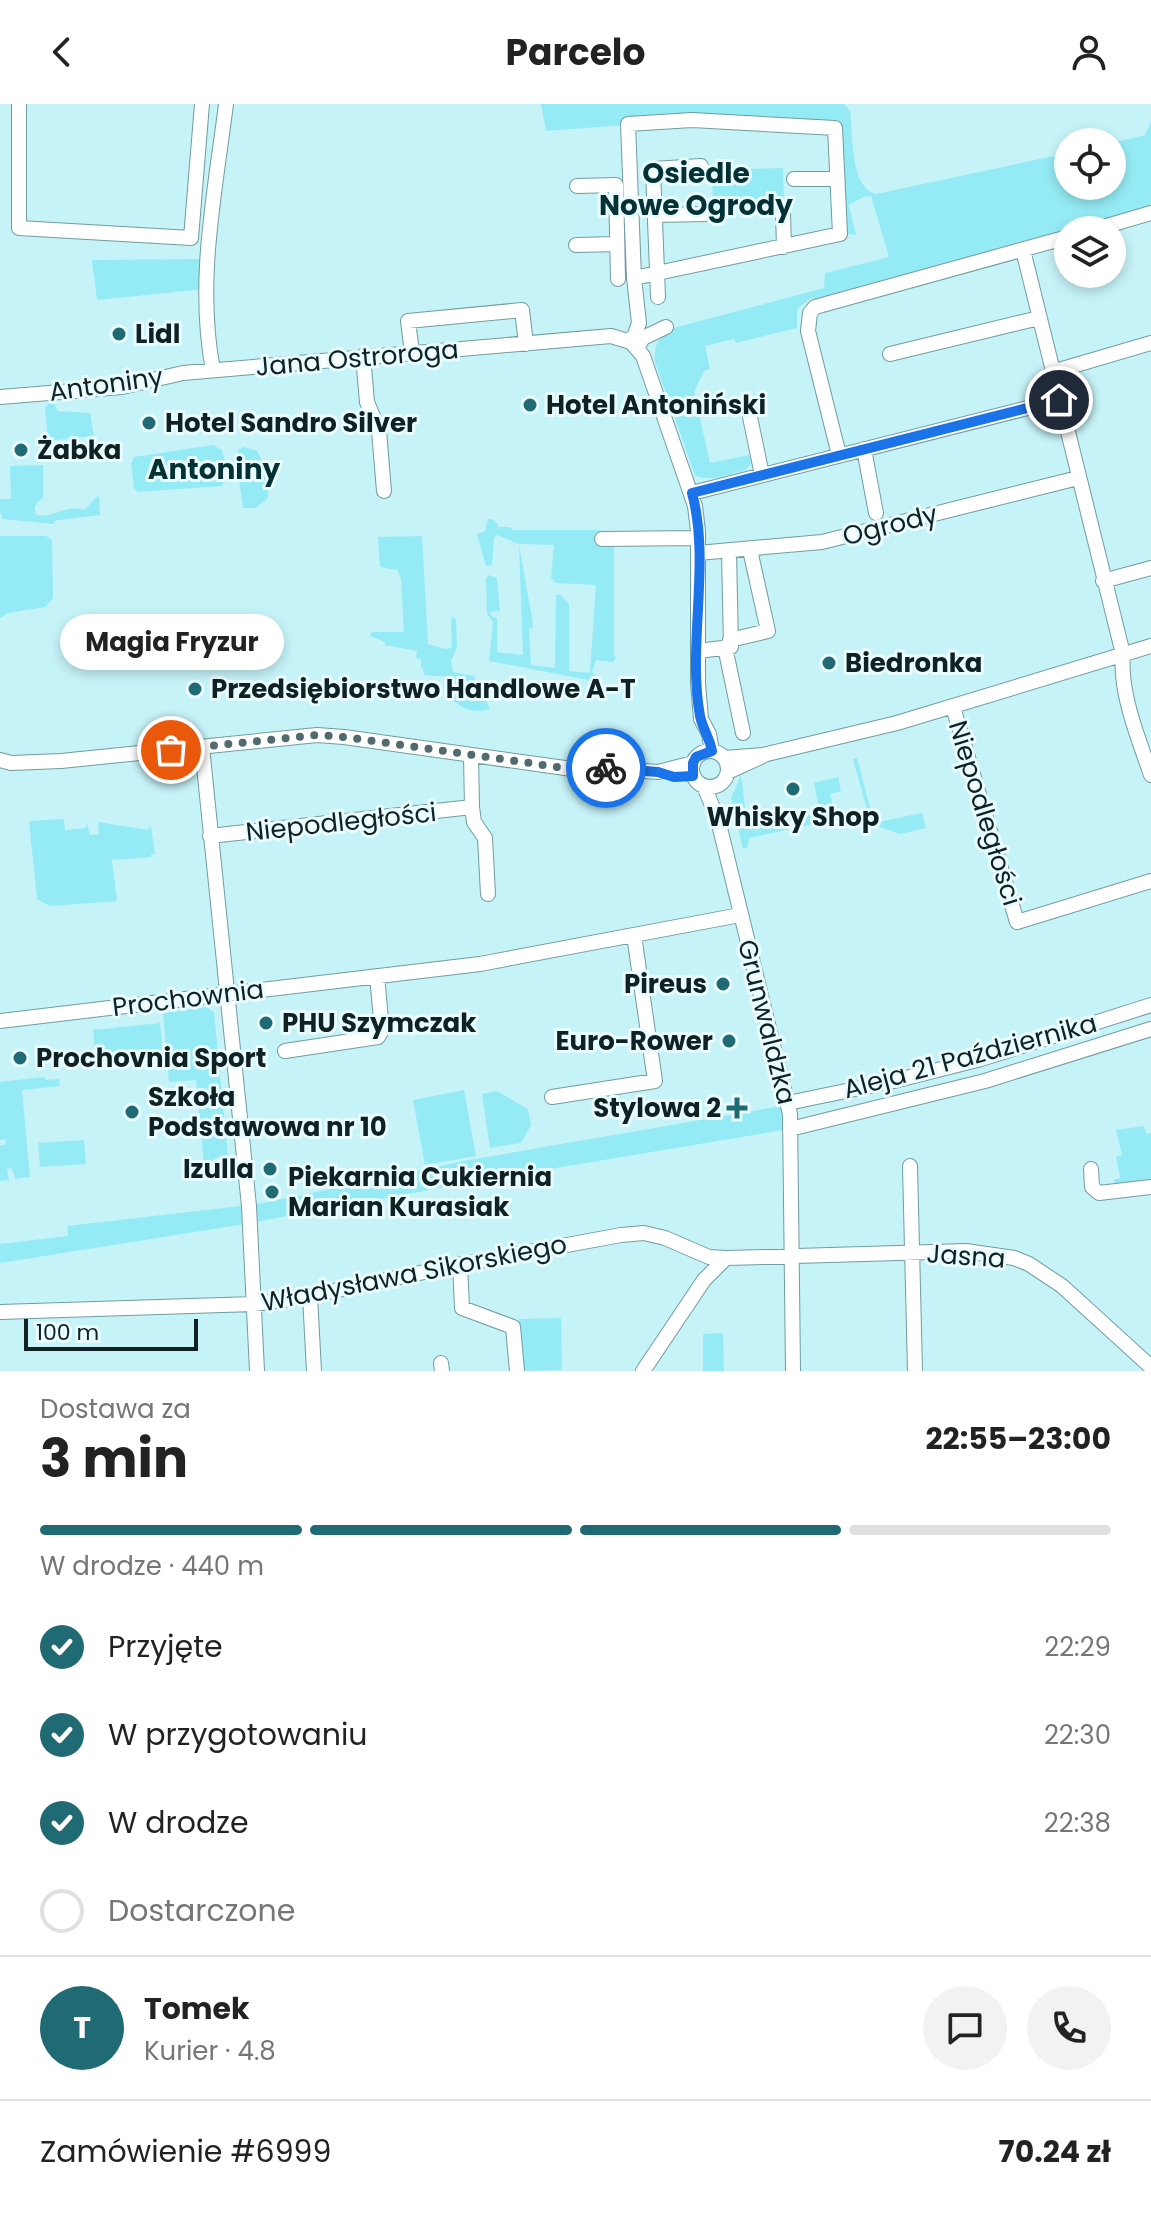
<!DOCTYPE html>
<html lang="pl">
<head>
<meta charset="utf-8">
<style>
  body { margin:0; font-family:Poppins,sans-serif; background:#f2f2f2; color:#222; height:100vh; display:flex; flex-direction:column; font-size:30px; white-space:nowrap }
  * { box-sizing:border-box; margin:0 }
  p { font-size:26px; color:#767676 }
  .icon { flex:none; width:44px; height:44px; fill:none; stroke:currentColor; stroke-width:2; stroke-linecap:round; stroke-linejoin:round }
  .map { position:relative; height:1267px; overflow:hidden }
  .sheet { display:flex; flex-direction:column; background:#fff; flex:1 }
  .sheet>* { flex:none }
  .buttons { position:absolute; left:1054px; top:24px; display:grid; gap:16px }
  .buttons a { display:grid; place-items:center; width:72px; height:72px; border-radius:50%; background:#fff; box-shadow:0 4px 12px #0003; font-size:40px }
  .scale { position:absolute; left:24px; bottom:20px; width:174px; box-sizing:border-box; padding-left:8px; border:4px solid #102123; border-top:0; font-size:22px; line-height:28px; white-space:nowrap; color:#102123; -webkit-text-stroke:6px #e9fbfd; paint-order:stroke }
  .pin { position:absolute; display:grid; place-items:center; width:68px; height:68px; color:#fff; margin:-34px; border:4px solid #fff; border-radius:50%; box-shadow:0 2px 8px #0007 }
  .courier { position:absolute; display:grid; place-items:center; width:80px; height:80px; margin:-40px; border:6px solid #1a73e8; border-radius:50%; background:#fff; color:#222; box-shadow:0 2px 10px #0007 }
  .bubble { position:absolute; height:56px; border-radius:28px; background:#fff; box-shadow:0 4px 12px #0003; font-size:26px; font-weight:700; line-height:56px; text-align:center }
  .head em { font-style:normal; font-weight:700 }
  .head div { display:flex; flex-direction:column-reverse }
  .head { display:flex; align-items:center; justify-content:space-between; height:136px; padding:0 40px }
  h1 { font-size:52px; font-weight:700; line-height:60px }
  .bar { display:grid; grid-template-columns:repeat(4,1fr); gap:12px 8px; align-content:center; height:96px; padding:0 40px }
  .bar i { height:10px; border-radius:6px; background:#e0e0e0 }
  .bar .on { background:#206b73 }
  .bar p { grid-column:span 4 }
  .line { display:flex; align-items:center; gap:20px; padding:0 40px; border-top:2px solid #e0e0e0 }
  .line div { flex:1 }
  .round { display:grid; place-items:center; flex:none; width:84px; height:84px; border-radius:42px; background:#f2f2f2 }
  ol { padding:0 40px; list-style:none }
  li { display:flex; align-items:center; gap:24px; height:88px }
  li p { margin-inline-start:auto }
  li .icon { padding:8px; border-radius:50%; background:#206b73; color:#fff; stroke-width:4 }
  li:last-child { color:#767676 }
  li i { width:44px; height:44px; border:4px solid #e0e0e0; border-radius:50% }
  header { display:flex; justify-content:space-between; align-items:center; height:104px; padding:0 40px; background:#fff; font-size:36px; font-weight:700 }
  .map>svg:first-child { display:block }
  .green { fill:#95ebf5; fill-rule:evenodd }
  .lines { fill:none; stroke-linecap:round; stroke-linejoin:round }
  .minor-casing { stroke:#719ca0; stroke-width:16 }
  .minor { stroke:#fff; stroke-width:14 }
  .done { stroke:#506a6e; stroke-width:8; stroke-dasharray:0 14.4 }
  .route { stroke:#1a73e8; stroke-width:10 }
  .poi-dot { fill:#206b73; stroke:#e9fbfd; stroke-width:3 }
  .labels { text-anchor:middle; stroke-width:6; stroke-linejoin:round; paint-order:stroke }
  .poi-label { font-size:26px; font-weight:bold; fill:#102123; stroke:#e9fbfd; text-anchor:start }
  .street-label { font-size:26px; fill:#102123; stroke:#e9fbfd }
  .neighbourhood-label { font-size:28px; font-weight:bold; fill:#033135; stroke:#e9fbfd }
</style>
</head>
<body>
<header><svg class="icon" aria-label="back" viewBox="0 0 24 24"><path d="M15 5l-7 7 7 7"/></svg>Parcelo<svg class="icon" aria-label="person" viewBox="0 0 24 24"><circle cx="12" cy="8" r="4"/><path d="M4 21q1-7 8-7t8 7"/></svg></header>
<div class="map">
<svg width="1151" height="1267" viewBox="0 0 1151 1267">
  <rect width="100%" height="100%" fill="#c6f3f8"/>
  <path class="green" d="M541 0H844L850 7C853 30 850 84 876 90L1068 49V82H1112V39L1145 31 1151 17V108L1068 126 820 195 811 194 797 205V224L736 239 734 235 705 242 710 265 704 267 694 288 710 359 749 351 752 358 746 366C730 370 710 379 695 371L655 258C653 242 659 232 673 224L824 184 825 169 889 153 871 92 863 93 849 101 856 131 843 129 835 25 692 16 546 27Z
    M783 64 784 102 713 103 712 66Z
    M207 155 205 185 97 196 92 156Z
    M52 296 58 307 90 309 94 332 48 337 45 304Z
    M213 341 222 346C225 357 229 373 222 382L138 388 134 384 131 359 134 353Z
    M244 343 257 347 269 370 268 394 255 404H243L236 355 239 345Z
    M43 361V394C36 399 33 403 36 411 53 415 66 399 84 406L99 391 100 411 60 416 54 417V420L3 415 0 408V395H11L10 362Z
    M488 415 494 416 499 423H510L513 426H600L611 431 610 436 614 444V550L616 554 613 558 596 556 592 568 595 571 594 577 489 557 493 519 487 509 486 474 489 471 497 474 500 507 490 508 492 513 497 514V548L523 551 519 440 497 431 494 434 492 461 486 462 477 430 485 427ZM519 440 554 441 551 474 556 479 596 481 590 569 569 567V500L561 491H556L555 564 531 561 529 524H533L532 514Z
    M0 432H46L52 436 53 494 45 503 8 509 0 514Z
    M422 432 428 540 446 545 452 543 451 516 453 513 456 515 457 543 451 557 453 568 474 572 490 605C471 611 459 602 446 591L447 573 425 571 421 562V555L416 554 417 547 385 541V538L370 532 372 528H404L401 474 397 466 380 463 378 433Z
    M857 654 874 719 922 709 926 724 900 730 871 720 853 655Z
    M741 671 748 725 820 709 814 679 838 673 841 687 830 690 836 715 749 734 747 744 743 745 731 694Z
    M64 715 65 726 86 724V717L90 731 99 730 98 718 147 726 151 722 155 750H151V753L112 756 117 797 50 802 37 795 29 717Z
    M207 903 214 908 228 1053 217 1054 204 1061 196 976 169 978 163 909Z
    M160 919 164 958 97 964 93 926Z
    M43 973 47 976 59 975 60 982 22 986 30 1073 15 1075 12 1064 7 1065 9 1076 0 1077V1042L6 1040 5 1035 0 1036V978Z
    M464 986 476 1052 425 1061 413 996Z
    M497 987 528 1005 531 1021 521 1039 490 1044 482 990Z
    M787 1001 789 1025 467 1079 239 1121 0 1159V1140L68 1132 67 1122 258 1100 464 1057Z
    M1144 1022 1146 1030 1151 1029V1077L1115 1082 1114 1076 1120 1074 1116 1052 1122 1051 1116 1026Z
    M84 1036 86 1060 40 1063 38 1039Z
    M561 1214 562 1266 520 1267 519 1215Z
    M723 1229 724 1267H703V1230Z"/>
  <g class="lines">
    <g class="minor-casing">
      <path id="minor" d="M19 0V124L191 134 202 0
        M794 75H837
        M577 82 616 81 618 175
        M783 109 784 143
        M655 111 706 110
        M1093 126 1151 109
        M576 141 617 140
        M1023 146 1123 550C1119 588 1139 636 1151 671
        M658 193 653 65 701 62
        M628 236 634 233 639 219 634 174 628 20 692 16 835 24 840 130 634 174
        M637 244 643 234 666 223
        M412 249 408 217 522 206 526 240
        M890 250 1039 214
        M363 252 367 298 379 327 384 387
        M213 266C196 178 215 89 226 0
        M1052 268 1151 239
        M0 293 122 283 183 269 611 232 631 238 643 252 695 402 698 427V579L701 615 709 630 712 647
        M750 313 762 371
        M864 345 876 409
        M839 351 808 227 810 209 815 203 1068 133
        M692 389 1059 296
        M602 435 698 434
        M698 449 822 438 1078 374
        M1103 477 1151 464
        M730 536 768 527 750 446
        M725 543 743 629
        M698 547 731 543 729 448
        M953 603 1017 818 1151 777
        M202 643 249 1102 257 1267
        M692 665a18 18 0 1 1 36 0a18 18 0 1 1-36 0Z
        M724 654 763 651 897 619 1151 542
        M0 656 11 659 61 657 317 631 344 633 572 665 604 664 658 668 693 659
        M728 668 763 652
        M704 682 718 716 790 1010 793 1267
        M472 703 474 718 485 734 488 790
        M210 732 472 703 471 651
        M0 917 480 860 740 811
        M285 947 378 933 382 926 377 872
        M552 993 655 977 634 831
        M788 999 894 977 981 955 1151 901
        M790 1025 985 977 1151 925
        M910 1062 915 1267
        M1091 1065 1092 1083 1099 1089 1151 1083
        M460 1160 462 1204 513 1223 517 1267
        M310 1192 314 1267
        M0 1208 254 1200 310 1192 453 1162 621 1131 644 1129 665 1134 709 1153 726 1154 966 1147 1014 1154 1029 1160 1062 1182 1151 1263
        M441 1259 442 1267
        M643 1267 704 1176 726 1154"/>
    </g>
    <use href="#minor" class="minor"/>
  </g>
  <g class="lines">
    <path class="done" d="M171 646 317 631 344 633 572 665 606 664"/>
    <path class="route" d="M606 664 658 668 674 673 693 672V659L696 653 712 647C710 635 702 623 700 612 687 541 711 459 692 389L1059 296"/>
  </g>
  <g class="poi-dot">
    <circle cx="119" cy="230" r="8"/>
    <circle cx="530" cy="301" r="8"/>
    <circle cx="149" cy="319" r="8"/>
    <circle cx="21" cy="346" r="8"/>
    <circle cx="829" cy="559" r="8"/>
    <circle cx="195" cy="585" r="8"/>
    <circle cx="793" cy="685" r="8"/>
    <circle cx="723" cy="880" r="8"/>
    <circle cx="266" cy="919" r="8"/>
    <circle cx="729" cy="937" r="8"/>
    <circle cx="20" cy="954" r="8"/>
    <path d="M733 992h8v8h8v8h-8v8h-8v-8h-8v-8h8z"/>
    <circle cx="132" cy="1008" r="8"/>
    <circle cx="270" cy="1065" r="8"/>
    <circle cx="272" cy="1088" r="8"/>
  </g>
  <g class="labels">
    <g class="poi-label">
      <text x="135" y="239">Lidl</text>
      <text x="546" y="310">Hotel Antoniński</text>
      <text x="165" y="328">Hotel Sandro Silver</text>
      <text x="37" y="355">Żabka</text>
      <text x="845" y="568">Biedronka</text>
      <text x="211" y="594">Przedsiębiorstwo Handlowe A-T</text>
      <text x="793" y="722" text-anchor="middle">Whisky Shop</text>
      <text x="707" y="889" text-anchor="end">Pireus</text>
      <text x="282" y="928">PHU Szymczak</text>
      <text x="713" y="946" text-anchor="end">Euro-Rower</text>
      <text x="36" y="963">Prochovnia Sport</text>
      <text x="148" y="1002">Szkoła<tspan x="148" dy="30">Podstawowa nr 10</tspan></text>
      <text x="721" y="1013" text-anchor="end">Stylowa 2</text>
      <text x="254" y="1074" text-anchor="end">Izulla</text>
      <text x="288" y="1082">Piekarnia Cukiernia<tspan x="288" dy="30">Marian Kurasiak</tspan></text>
    </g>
    <g class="street-label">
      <text transform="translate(357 254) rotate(-5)" y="9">Jana Ostroroga</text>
      <text transform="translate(106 280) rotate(-8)" y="9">Antoniny</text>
      <text transform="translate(890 421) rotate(-14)" y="9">Ogrody</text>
      <text transform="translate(985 709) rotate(73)" y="9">Niepodległości</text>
      <text transform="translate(341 718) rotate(-6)" y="9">Niepodległości</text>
      <text transform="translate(188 894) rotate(-7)" y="9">Prochownia</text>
      <text transform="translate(767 918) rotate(76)" y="9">Grunwaldzka</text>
      <text transform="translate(970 952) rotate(-15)" y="9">Aleja 21 Października</text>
      <text transform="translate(966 1152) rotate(4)" y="9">Jasna</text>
      <text transform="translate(414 1169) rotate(-11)" y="9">Władysława Sikorskiego</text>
    </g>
    <g class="neighbourhood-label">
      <text x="696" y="79">Osiedle<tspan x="696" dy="32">Nowe Ogrody</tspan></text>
      <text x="214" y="375">Antoniny</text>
    </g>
  </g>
</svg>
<div class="buttons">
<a><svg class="icon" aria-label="locate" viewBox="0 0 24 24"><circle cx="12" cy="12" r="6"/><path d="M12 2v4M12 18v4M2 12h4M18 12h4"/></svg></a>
<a><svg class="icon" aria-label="layers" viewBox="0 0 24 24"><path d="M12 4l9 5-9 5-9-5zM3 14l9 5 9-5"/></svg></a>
</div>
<div class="scale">100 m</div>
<div class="pin" style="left:171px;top:646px;background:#ea580c"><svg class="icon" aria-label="bag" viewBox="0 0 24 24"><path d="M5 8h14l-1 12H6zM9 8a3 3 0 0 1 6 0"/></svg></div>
<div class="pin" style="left:1059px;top:296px;background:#1f2937"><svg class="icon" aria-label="home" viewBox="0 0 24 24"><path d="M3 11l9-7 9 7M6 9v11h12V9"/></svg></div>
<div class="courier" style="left:606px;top:664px"><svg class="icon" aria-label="bike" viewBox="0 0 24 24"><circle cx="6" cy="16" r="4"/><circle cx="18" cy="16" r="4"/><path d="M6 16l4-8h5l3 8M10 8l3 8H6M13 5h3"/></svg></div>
<div class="bubble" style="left:60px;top:510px;width:224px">Magia Fryzur</div>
</div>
<section class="sheet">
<div class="head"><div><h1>3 min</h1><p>Dostawa za</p></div><em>22:55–23:00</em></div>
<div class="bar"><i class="on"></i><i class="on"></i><i class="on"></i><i></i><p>W drodze · 440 m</p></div>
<ol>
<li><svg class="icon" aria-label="check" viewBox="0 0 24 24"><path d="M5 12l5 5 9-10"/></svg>Przyjęte<p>22:29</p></li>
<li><svg class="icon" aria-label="check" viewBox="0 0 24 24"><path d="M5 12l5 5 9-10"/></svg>W przygotowaniu<p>22:30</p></li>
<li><svg class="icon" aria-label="check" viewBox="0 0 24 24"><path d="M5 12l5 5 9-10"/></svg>W drodze<p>22:38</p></li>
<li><i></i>Dostarczone</li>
</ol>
<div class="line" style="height:144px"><b class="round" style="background:#206b73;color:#fff">T</b><div><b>Tomek</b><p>Kurier · 4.8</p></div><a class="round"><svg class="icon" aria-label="chat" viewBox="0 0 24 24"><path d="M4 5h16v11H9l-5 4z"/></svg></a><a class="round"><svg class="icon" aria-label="phone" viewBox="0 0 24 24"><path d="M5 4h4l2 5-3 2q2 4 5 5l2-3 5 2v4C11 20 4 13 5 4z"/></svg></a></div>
<div class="line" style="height:104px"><div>Zamówienie #6999</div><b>70.24 zł</b></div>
</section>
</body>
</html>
